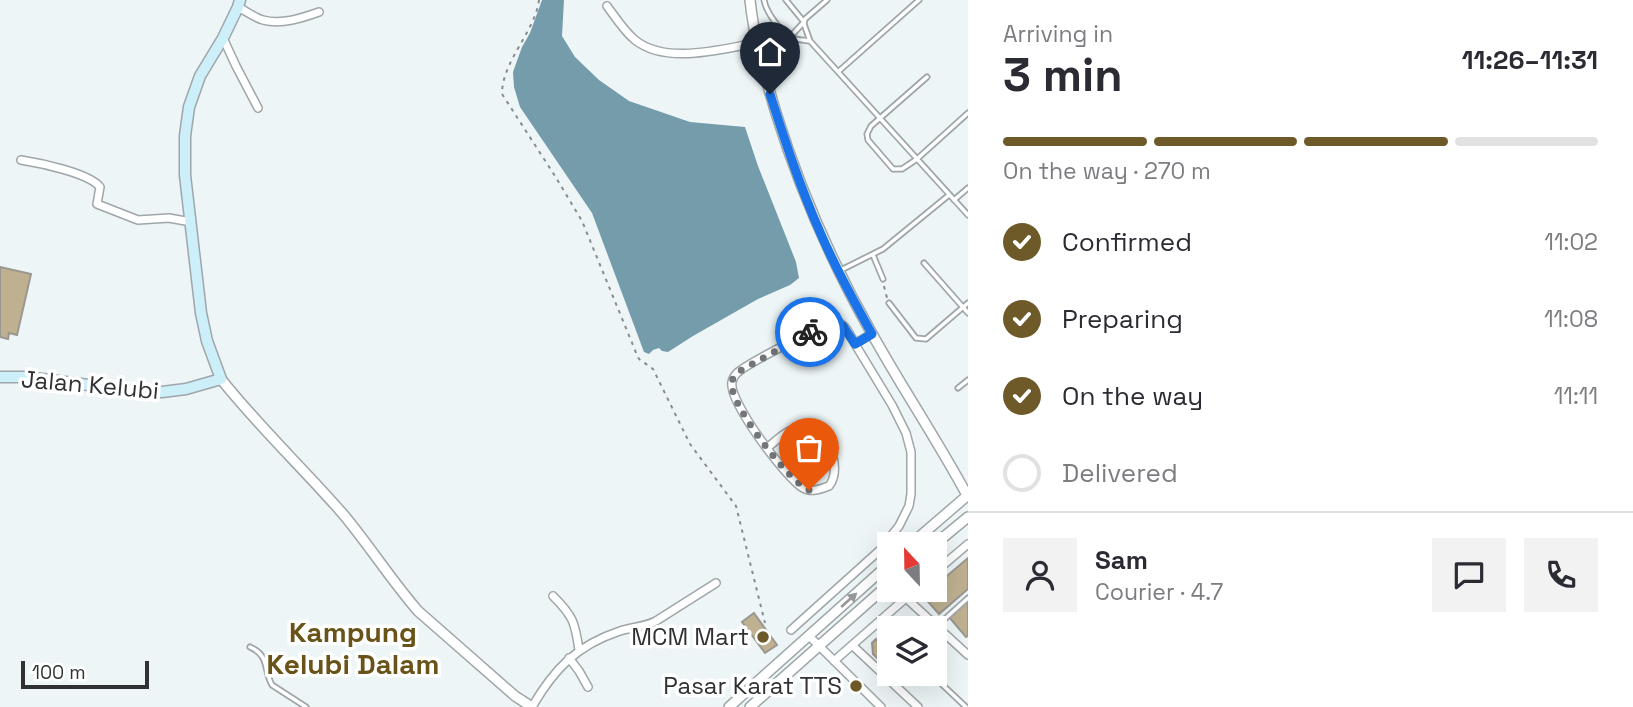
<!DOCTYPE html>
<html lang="en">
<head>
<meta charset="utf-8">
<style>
  body { margin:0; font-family:"Space Grotesk",sans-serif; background:#f2f2f3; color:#2b2b33; height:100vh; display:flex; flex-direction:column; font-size:26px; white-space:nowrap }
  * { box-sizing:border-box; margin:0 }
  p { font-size:23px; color:#7c7c81 }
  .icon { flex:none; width:38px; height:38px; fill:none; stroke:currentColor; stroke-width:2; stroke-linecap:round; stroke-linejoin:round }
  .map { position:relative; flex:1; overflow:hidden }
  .details { display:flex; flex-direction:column; background:#fff; width:665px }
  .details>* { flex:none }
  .needle { width:46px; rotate:338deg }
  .controls { position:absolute; left:877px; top:532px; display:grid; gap:14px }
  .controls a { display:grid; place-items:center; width:70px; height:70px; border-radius:0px; background:#fff; box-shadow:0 7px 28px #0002; font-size:35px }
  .scale { position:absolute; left:21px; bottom:18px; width:128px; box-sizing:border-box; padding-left:7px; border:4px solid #2f3133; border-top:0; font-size:19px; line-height:24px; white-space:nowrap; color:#2f3133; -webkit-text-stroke:5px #fff; paint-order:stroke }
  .pin { position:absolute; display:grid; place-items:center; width:60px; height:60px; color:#fff; margin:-72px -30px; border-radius:50% 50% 50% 0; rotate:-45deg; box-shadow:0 0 7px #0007 }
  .pin .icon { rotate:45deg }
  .courier { position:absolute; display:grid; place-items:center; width:70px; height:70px; margin:-35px; border:5px solid #1a73e8; border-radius:50%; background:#fff; color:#222; box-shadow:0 2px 9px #0007 }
  .head em { font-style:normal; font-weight:700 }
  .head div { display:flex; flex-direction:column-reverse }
  .head { display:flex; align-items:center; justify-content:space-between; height:119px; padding:0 35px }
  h1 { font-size:46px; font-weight:700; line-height:52px }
  .bar { display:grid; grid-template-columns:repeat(4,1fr); gap:10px 7px; align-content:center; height:84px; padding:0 35px }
  .bar i { height:9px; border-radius:5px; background:#e1e1e2 }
  .bar .current { background:#6e5a29 }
  .bar p { grid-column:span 4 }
  .line { display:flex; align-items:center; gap:18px; padding:0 35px; border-top:2px solid #e1e1e2 }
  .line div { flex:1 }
  .round { display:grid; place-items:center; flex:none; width:74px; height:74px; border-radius:0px; background:#f2f2f3 }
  ol { padding:0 35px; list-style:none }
  li { display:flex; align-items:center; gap:21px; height:77px }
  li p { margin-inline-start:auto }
  li .icon { padding:7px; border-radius:50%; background:#6e5a29; color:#fff; stroke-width:4 }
  li:last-child { color:#7c7c81 }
  li i { width:38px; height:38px; border:4px solid #e1e1e2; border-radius:50% }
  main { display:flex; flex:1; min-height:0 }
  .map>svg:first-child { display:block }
  .green { fill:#c6e6f2 }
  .water { fill:#759caa }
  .building { fill:#bfb190; stroke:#9a9791; stroke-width:2 }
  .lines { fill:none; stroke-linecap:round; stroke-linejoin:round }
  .service-casing { stroke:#9fa6a9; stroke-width:7 }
  .minor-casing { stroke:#9fa6a9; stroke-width:10 }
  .tertiary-casing { stroke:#9fa6a9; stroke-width:12 }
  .secondary-casing { stroke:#9fa6a9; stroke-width:13 }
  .path { stroke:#878c8e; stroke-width:2; stroke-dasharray:3.5 5; stroke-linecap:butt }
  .service { stroke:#fff; stroke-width:3.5 }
  .minor { stroke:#fff; stroke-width:7 }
  .tertiary { stroke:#fff; stroke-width:9 }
  .secondary { stroke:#cdeffa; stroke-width:10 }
  .oneway { fill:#979899 }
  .done { stroke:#727678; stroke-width:7; stroke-dasharray:0 12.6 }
  .route { stroke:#1a73e8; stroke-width:9 }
  .poi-dot { fill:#6e5a29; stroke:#fff; stroke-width:2.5 }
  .labels { text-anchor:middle; stroke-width:7; stroke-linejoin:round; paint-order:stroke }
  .street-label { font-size:24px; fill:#2f3133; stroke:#fff }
  .poi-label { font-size:24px; fill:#2f3133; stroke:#fff; text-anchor:end }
  .quarter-label { font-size:28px; font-weight:bold; fill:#695318; stroke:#fff }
</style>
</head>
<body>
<main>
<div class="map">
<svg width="968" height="707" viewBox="0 0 968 707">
  <rect width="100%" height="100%" fill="#edf5f7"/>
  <path class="green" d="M806 429 818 437 828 466 821 478 809 479 799 473 781 447 783 440Z"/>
  <path class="water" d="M542 0H564L562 36 575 57 599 80 629 101 690 122 745 127 758 166 796 262 799 278 790 285 758 299 693 336 668 352 662 351 659 348 653 350 649 354 644 352 592 213 520 107 514 87 513 72 522 47 530 33Z"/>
  <path class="building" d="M0 267 31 274 17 335 9 333 8 339 0 337Z
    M968 558V589L939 614 923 596 931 590H934V587Z
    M968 601V636L966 637 949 617Z
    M754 613 777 645 765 653 742 622Z
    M876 639 889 653 888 669 873 654 872 643Z"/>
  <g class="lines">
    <g class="service-casing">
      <path id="service" d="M764 0C766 12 781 33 792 38 797 40 804 40 810 41
        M786 0 804 22 790 37
        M827 0 805 19 804 24 810 41 968 215
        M839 71 919 0
        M927 77 871 126 867 134 868 140 893 169H902L917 159 968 113
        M954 200 968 188
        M873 255 883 279
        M924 263 968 313
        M839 271 883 249 949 195
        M889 303 916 338 926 339 968 303
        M958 388 968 380
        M937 626 968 598
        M250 647C270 656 263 669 272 685L306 707
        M931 674 966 707"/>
    </g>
    <g class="minor-casing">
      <path id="minor" d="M607 6C616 18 624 31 635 40 666 65 721 49 756 43
        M238 7C246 11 255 18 263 20 282 25 302 18 319 12
        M223 38 236 66 258 108
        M21 160C40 163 89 173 100 187L97 204 138 220 169 218 191 222
        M767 448C777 440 787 429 800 428 826 426 844 467 829 486 821 489 811 493 803 488 786 478 728 401 732 382 733 378 734 376 737 373 747 364 829 320 839 323 847 326 851 337 855 344
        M934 573 968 544
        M553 596C573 616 575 622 579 650
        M906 598 968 655
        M791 630 880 550 899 526 909 506 911 494V452L906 433 892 405 855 344 871 334
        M809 636 881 707
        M852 645 918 707
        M569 658 579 671 588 687
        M834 661 915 590
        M532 707C554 669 577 645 620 631 632 627 645 627 656 621L716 583"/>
    </g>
    <g class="tertiary-casing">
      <path id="tertiary" d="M750 0C754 39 765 76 776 113 800 190 832 263 871 332 902 388 938 441 968 497
        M221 379C259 427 303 468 343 514 369 545 391 580 418 611L515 696 532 707
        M911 544 968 495
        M934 545 968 517
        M729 707 889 564
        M750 707 889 584"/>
    </g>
    <g class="secondary-casing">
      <path id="secondary" d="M0 377H27L119 389 162 392 186 389 221 379 207 341 201 313 185 175V136L189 107 200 76 223 38 238 7 240 0"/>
    </g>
    <path class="path" d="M539 0C535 32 502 61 502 94L555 176 582 221 637 355 639 359 653 369 690 444 736 506 765 623
      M884 286 887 298"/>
    <use href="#service" class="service"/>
    <use href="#minor" class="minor"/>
    <use href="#tertiary" class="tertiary"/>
    <use href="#secondary" class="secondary"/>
  </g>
  <defs><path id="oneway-solid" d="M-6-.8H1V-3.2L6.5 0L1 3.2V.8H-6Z" transform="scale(1.75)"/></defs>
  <use class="oneway" href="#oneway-solid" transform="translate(849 600) rotate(-42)"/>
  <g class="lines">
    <path class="done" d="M809 490C790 483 732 407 732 386 731 380 734 376 738 372L810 332"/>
    <path class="route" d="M770 94C785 141 800 187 820 232 835 267 853 300 872 334L855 344 843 326 834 322 810 332"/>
  </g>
  <g class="poi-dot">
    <circle cx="763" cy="637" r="7"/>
    <circle cx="856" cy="686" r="7"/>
  </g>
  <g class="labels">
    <g class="street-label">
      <text transform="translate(90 385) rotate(5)" y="8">Jalan Kelubi</text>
    </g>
    <g class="poi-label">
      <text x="749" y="645">MCM Mart</text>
      <text x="842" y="694">Pasar Karat TTS</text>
    </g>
    <g class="quarter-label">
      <text x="353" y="642">Kampung<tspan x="353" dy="32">Kelubi Dalam</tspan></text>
    </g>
  </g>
</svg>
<div class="controls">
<a><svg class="needle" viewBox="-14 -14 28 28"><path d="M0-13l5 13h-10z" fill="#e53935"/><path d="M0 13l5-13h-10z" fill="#7c7c81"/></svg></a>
<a><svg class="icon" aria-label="layers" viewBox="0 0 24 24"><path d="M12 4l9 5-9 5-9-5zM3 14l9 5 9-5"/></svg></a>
</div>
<div class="scale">100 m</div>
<div class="pin" style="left:809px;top:490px;background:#ea580c"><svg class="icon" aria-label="bag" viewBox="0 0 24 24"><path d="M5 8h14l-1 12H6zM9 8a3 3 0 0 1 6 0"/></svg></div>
<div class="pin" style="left:770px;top:94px;background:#1f2937"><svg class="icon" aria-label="home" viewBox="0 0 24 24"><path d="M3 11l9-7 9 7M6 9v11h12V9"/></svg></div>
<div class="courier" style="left:810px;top:332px"><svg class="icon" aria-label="bike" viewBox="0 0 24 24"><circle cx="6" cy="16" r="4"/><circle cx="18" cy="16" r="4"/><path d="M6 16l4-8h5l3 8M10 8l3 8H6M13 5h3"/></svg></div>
</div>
<section class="details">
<div class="head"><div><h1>3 min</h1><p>Arriving in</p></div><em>11:26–11:31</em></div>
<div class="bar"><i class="current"></i><i class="current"></i><i class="current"></i><i></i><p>On the way · 270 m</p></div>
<ol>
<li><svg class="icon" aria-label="check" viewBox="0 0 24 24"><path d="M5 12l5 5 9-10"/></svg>Confirmed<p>11:02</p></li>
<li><svg class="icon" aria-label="check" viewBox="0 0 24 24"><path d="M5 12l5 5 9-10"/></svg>Preparing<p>11:08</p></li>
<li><svg class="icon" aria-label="check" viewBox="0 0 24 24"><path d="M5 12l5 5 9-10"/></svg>On the way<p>11:11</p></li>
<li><i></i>Delivered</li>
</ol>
<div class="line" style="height:126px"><a class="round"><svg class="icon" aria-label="person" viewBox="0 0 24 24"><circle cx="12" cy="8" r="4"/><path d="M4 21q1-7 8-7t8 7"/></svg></a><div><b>Sam</b><p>Courier · 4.7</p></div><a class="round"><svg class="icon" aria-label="chat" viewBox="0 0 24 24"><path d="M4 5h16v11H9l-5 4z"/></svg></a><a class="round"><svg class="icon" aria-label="phone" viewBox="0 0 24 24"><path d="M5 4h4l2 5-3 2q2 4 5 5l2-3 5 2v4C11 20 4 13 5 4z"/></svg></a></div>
</section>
</main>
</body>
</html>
